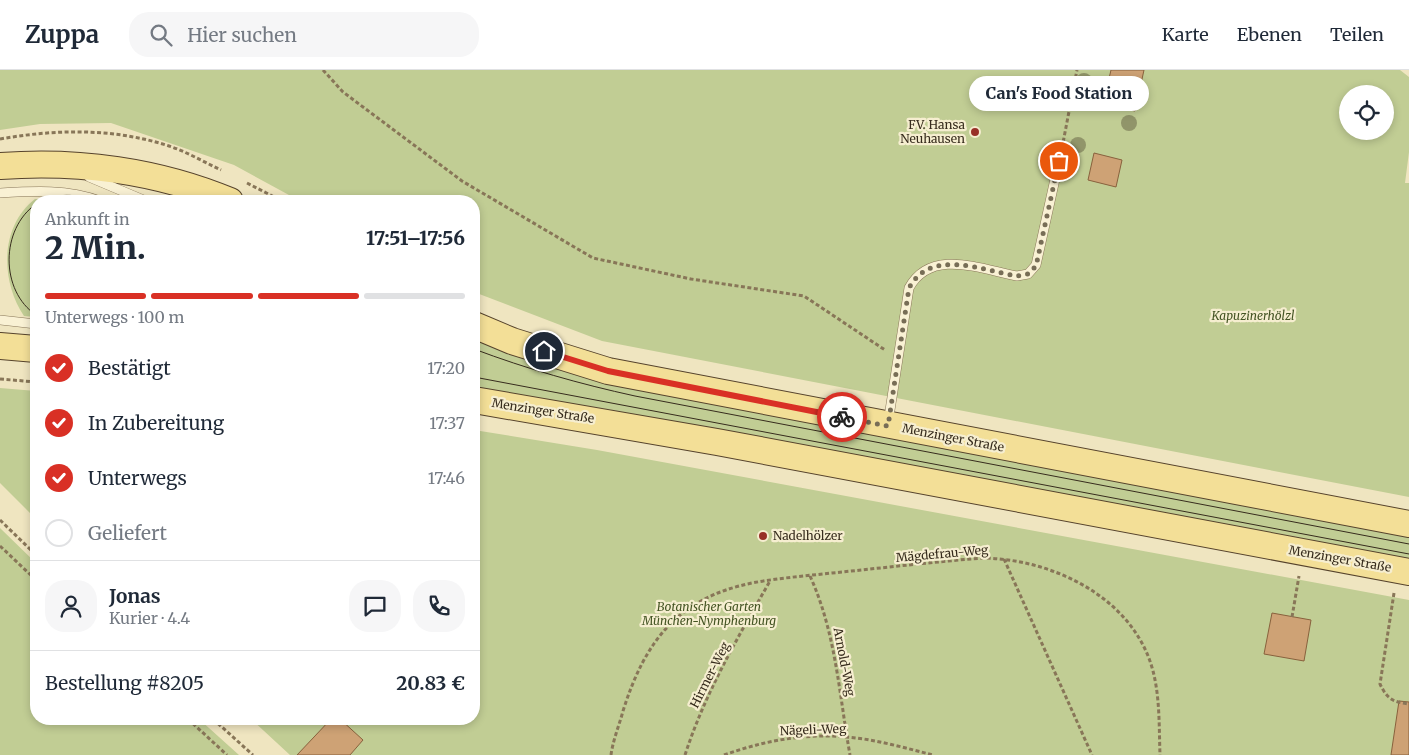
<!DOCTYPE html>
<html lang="de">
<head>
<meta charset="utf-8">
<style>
  body { margin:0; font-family:Merriweather,serif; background:#f6f6f7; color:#1f2937; height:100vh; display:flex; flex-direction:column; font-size:19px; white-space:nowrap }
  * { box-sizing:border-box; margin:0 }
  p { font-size:16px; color:#747a83 }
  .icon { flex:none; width:28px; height:28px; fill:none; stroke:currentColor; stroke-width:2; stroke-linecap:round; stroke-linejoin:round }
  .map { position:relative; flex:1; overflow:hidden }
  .details { position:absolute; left:30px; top:125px; width:450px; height:530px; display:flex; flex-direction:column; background:#fff; border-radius:20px; box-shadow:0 2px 8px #0003 }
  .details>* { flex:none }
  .buttons { position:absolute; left:1339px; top:15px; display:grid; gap:10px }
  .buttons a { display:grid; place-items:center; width:55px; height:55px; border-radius:50%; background:#fff; box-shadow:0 2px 8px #0003; font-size:25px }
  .pin { position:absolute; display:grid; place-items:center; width:42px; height:42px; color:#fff; margin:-21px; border:2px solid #fff; border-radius:50%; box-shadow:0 1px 5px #0007 }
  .courier { position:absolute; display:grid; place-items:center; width:50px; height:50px; margin:-25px; border:4px solid #d93025; border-radius:50%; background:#fff; color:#222; box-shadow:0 1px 6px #0007 }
  .bubble { position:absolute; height:35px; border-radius:18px; background:#fff; box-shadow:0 2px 8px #0003; font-size:16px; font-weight:800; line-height:35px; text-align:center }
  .summary em { font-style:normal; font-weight:800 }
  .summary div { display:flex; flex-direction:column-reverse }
  .summary { display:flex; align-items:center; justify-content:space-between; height:85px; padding:0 15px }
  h1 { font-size:32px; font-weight:800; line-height:38px }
  .bar { display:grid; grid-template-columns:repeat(4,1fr); gap:8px 5px; align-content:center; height:60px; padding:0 15px }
  .bar i { height:6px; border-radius:4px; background:#e0e1e3 }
  .bar .on { background:#d93025 }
  .bar p { grid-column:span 4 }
  .line { display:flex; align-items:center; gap:12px; padding:0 15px; border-top:1px solid #e0e1e3 }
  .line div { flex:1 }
  .round { display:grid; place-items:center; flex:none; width:52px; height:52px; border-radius:20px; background:#f6f6f7 }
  ol { padding:0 15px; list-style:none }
  li { display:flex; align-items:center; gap:15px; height:55px }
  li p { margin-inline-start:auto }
  li .icon { padding:5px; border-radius:50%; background:#d93025; color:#fff; stroke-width:4 }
  li:last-child { color:#747a83 }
  li i { width:28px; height:28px; border:2px solid #e0e1e3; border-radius:50% }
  header { display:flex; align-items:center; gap:30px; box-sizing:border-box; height:70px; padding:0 25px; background:#fff; border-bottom:1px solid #e0e1e3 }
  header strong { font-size:24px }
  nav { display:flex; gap:28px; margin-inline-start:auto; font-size:18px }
  .search { width:350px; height:45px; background:#f6f6f7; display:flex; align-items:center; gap:12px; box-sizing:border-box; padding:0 18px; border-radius:20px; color:#747a83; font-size:19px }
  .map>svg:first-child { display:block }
  .green { fill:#c1cd94; fill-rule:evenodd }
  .building { fill:#cea275; stroke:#88613d }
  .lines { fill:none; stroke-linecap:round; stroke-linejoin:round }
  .service-casing { stroke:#887658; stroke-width:10 }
  .primary-casing { stroke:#56432c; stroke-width:28 }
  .path { stroke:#887658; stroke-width:3; stroke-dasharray:4 2.5; stroke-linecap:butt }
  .service { stroke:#f9f1d4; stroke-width:9 }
  .primary { stroke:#f3df97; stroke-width:26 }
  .tram { stroke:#372c1d; stroke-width:1 }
  .tree { fill:#91956a }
  .done { stroke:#776d56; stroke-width:5; stroke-dasharray:0 9 }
  .route { stroke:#d93025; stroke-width:6 }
  .poi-dot { fill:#983027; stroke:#f6eed0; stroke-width:2 }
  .labels { text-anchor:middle; stroke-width:4.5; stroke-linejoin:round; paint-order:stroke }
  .poi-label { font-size:12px; fill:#372c1d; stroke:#f6eed0; text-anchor:end }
  .park-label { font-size:12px; font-style:italic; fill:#445423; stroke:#f6eed0 }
  .street-label { font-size:12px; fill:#372c1d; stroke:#f6eed0 }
</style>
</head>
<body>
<header>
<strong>Zuppa</strong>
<div class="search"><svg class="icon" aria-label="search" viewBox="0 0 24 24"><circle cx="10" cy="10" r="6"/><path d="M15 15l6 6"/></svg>Hier suchen</div>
<nav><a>Karte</a><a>Ebenen</a><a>Teilen</a></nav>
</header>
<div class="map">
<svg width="1409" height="685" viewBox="0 0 1409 685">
  <rect width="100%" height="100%" fill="#efe5c0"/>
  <path class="green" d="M0 0H1400L1409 7V82L1405 113H1409V427L602 271 474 222V131H300L234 95 111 53 40 54 0 60ZM1348 24H1385V61H1348Z
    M35 129 57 131H36V247L24 246C0 210 0 156 35 129Z
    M474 267 591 309 649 322 1409 466V492L606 339 474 319Z
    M0 318 36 321V449L0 413Z
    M474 360 597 380 1409 530V685H290L251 649H474Z
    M0 458 36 493V649H199L239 685H0Z"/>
  <path class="building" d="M1111 0H1144L1135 41 1103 34Z
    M1094 83 1122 90 1116 117 1088 110Z
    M1272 543 1311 550 1304 591 1264 584Z
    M1399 631 1409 632V685H1391Z
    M331 649H340L363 670 350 685H297Z"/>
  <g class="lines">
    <g class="service-casing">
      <path id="service" d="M89 107 146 131
        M0 123C34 121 68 119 100 131
        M0 250 36 254
        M888 353 909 218C931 178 980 199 1017 206L1028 204 1036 195 1059 91"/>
    </g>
    <g class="primary-casing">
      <path id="primary" d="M0 96C78 90 158 101 230 131
        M474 255 512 271 608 301 1409 454
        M0 276 36 279
        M474 330 717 372 1409 502"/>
    </g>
    <path class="path" d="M323 0 343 22 462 111 593 188 691 209 804 226 885 280
      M0 69C57 59 114 58 169 76 187 82 204 92 221 100
      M1062 78 1077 0
      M247 113 282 131
      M0 309 36 312
      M0 450 36 485
      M0 476 36 510
      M1004 489 1092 685
      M810 506C836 563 839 624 850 685
      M1394 523 1380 614C1387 629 1393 632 1409 634
      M1292 547 1299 506
      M188 649 227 685
      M213 649 253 685
      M611 685C613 670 619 656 623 641 645 571 678 528 752 513 778 508 805 506 832 503 882 498 932 492 983 488 1053 489 1134 528 1153 601 1160 628 1159 657 1160 685
      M685 685C705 623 738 567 770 511
      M724 685C763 671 805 663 846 667 875 669 905 678 933 685"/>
    <use href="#service" class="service"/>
    <use href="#primary" class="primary"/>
    <path class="tram" d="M42 131C61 122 79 125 99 131
      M36 134C0 159 0 221 36 245
      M474 279C527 299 580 314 635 326L1409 474
      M474 307 1409 484"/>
  </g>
  <g class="tree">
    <circle cx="1084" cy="11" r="8"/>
    <circle cx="1129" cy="53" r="8"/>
    <circle cx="1078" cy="75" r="8"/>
  </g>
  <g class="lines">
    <path class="done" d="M842 347 888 356 909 218C931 178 980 200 1017 206L1028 204 1036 196 1059 91"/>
    <path class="route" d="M544 281 608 301 842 347"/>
  </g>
  <g class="poi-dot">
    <circle cx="975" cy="62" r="5"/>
    <circle cx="763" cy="466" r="5"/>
  </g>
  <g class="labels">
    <g class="poi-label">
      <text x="965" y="59">FV. Hansa<tspan x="965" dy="14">Neuhausen</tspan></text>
      <text x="773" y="470" text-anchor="start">Nadelhölzer</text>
    </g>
    <g class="park-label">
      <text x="1253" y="250">Kapuzinerhölzl</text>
      <text x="709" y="541">Botanischer Garten<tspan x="709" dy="14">München-Nymphenburg</tspan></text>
    </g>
    <g class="street-label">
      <text transform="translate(543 341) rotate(9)" y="4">Menzinger Straße</text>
      <text transform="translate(953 368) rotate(11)" y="4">Menzinger Straße</text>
      <text transform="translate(942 484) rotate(-5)" y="4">Mägdefrau-Weg</text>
      <text transform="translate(1340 489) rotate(10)" y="4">Menzinger Straße</text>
      <text transform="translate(844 592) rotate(79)" y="4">Arnold-Weg</text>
      <text transform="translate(710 605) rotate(-63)" y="4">Hirmer-Weg</text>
      <text transform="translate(813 660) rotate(-2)" y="4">Nägeli-Weg</text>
    </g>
  </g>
</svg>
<div class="buttons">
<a><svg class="icon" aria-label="locate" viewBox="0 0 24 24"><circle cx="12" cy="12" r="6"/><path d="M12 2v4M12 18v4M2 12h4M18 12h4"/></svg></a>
</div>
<div class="pin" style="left:1059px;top:91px;background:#ea580c"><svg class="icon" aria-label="bag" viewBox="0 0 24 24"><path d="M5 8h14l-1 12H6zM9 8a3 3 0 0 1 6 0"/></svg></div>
<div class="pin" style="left:544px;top:281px;background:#1f2937"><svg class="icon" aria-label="home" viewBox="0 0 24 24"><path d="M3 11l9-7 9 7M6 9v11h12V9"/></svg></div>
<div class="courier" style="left:842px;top:347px"><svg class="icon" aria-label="bike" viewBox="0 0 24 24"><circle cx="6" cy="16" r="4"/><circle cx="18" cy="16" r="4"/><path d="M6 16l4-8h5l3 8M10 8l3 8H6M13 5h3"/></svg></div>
<div class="bubble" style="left:969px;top:6px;width:180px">Can's Food Station</div>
<section class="details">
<div class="summary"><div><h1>2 Min.</h1><p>Ankunft in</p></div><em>17:51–17:56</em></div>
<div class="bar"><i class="on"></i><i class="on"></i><i class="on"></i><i></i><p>Unterwegs · 100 m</p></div>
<ol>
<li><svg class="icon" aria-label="check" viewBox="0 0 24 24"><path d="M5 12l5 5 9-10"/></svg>Bestätigt<p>17:20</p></li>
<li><svg class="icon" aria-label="check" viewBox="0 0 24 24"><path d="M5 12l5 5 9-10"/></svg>In Zubereitung<p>17:37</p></li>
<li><svg class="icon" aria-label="check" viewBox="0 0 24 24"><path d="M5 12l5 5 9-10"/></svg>Unterwegs<p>17:46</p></li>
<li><i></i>Geliefert</li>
</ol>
<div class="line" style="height:90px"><a class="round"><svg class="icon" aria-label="person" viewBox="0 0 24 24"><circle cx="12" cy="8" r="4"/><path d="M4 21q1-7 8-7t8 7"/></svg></a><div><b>Jonas</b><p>Kurier · 4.4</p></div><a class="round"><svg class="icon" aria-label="chat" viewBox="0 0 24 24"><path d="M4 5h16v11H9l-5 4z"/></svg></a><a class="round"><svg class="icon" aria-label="phone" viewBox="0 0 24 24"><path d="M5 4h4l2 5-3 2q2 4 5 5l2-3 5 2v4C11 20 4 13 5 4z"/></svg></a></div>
<div class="line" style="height:65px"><div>Bestellung #8205</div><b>20.83 €</b></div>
</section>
</div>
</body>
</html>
